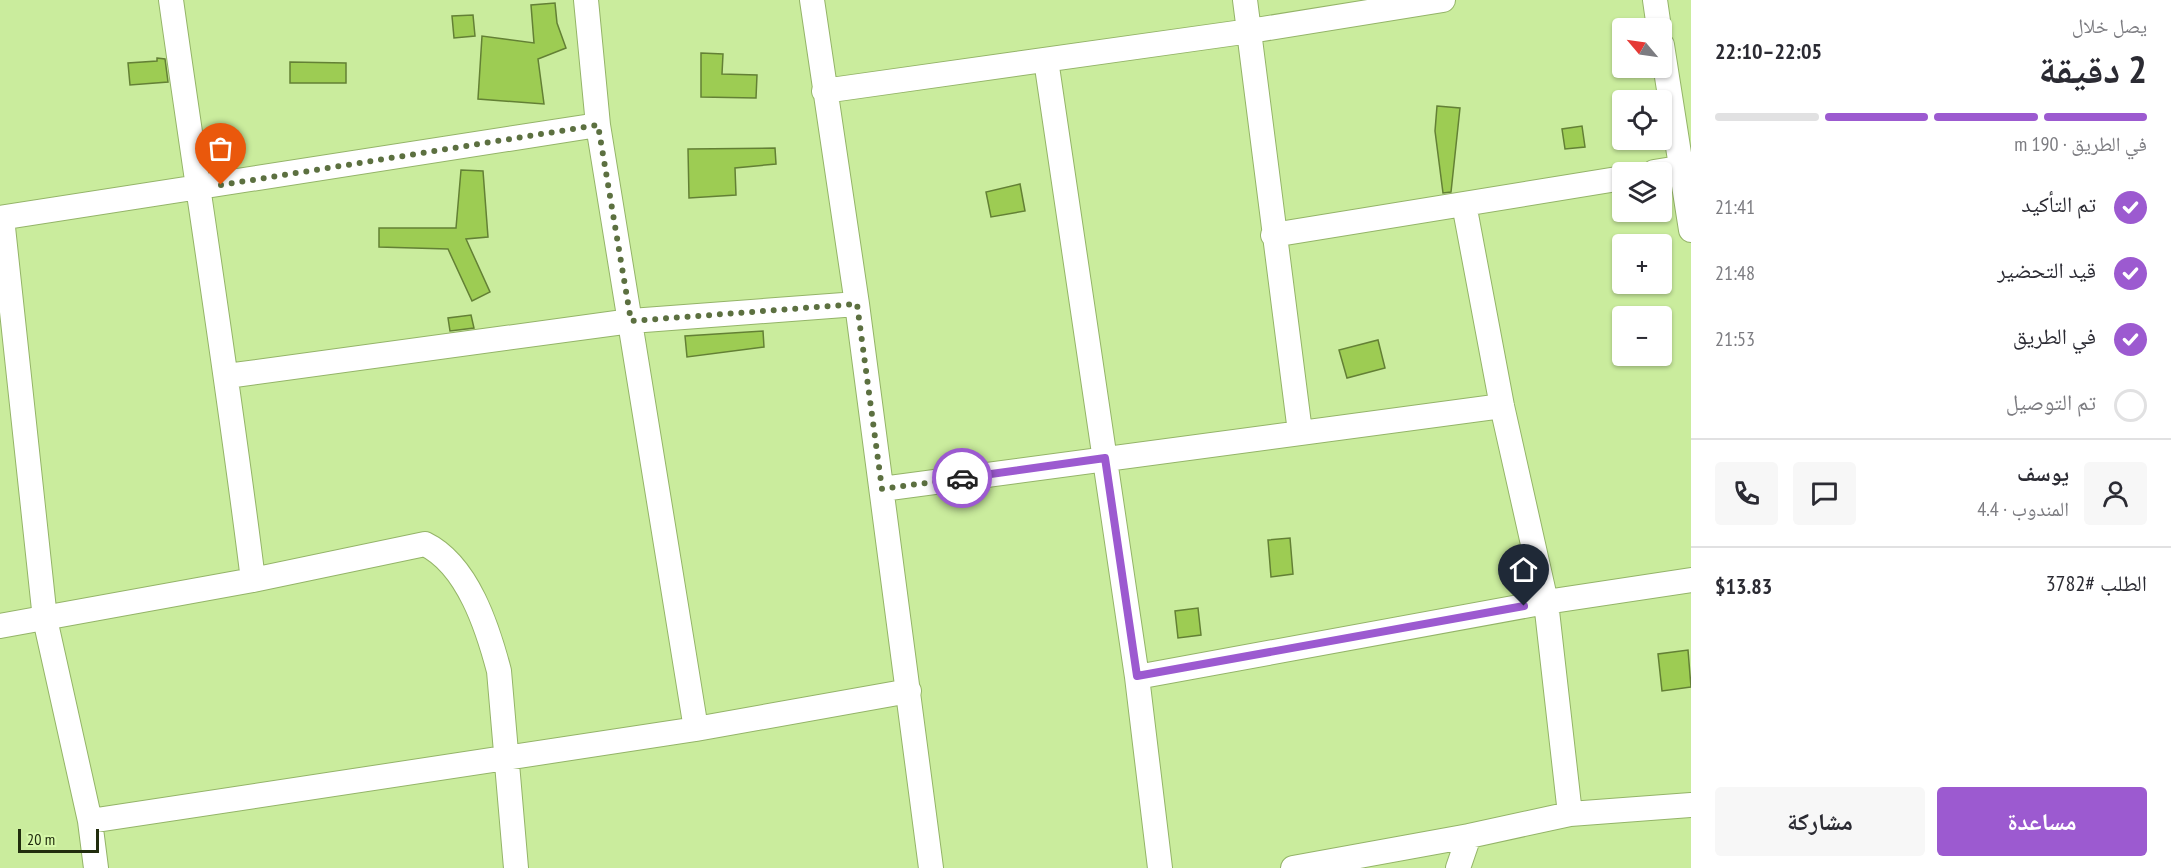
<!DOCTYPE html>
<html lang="ar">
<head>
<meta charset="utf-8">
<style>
  body { margin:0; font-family:"PT Sans Narrow","Noto Naskh Arabic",sans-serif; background:#f7f7f7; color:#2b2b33; direction:rtl; height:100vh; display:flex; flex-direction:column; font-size:22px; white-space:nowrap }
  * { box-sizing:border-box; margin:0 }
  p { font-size:20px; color:#7c7c81 }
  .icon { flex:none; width:33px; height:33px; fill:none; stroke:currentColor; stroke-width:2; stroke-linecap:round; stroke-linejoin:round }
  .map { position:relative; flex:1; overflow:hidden; direction:ltr }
  .panel { display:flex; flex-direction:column; background:#fff; width:480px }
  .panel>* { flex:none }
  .needle { width:39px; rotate:299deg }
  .tools { position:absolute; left:1612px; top:18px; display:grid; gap:12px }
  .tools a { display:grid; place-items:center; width:60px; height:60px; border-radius:6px; background:#fff; box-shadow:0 2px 4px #0004; font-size:30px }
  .scale { position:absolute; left:18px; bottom:15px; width:81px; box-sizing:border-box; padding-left:6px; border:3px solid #212d0e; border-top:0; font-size:16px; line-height:21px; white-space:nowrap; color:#212d0e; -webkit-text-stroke:4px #d7f9aa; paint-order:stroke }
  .pin { position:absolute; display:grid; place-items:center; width:51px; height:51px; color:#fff; margin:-62px -26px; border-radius:50% 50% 50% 0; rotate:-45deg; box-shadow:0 0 6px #0007 }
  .pin .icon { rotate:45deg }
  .courier { position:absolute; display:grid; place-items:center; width:60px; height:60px; margin:-30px; border:4px solid #9c5ad0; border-radius:50%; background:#fff; color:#222; box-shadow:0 2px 8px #0007 }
  .overview em { font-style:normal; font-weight:700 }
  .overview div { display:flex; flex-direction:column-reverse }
  .overview { display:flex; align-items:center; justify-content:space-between; height:102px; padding:0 24px }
  h1 { font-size:39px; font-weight:700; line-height:45px }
  .bar { display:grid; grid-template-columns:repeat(4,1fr); gap:9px 6px; align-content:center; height:72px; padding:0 24px }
  .bar i { height:8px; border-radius:4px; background:#e1e1e2 }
  .bar .active { background:#9c5ad0 }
  .bar p { grid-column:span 4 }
  .line { display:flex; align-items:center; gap:15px; padding:0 24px; border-top:2px solid #e1e1e2 }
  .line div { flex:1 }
  .round { display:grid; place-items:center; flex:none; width:63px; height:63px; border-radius:6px; background:#f7f7f7 }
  ol { padding:0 24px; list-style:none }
  li { display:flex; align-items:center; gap:18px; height:66px }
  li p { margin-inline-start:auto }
  li .icon { padding:6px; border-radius:50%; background:#9c5ad0; color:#fff; stroke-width:4 }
  li:last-child { color:#7c7c81 }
  li i { width:33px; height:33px; border:3px solid #e1e1e2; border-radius:50% }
  .cta { display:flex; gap:12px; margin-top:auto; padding:12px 24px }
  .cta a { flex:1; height:69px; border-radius:6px; background:#9c5ad0; color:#fff; font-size:24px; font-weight:700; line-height:69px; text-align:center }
  .cta a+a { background:#f7f7f7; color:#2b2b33 }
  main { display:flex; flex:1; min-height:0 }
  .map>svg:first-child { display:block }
  .building { fill:#9dcc53; stroke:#638035; stroke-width:1.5 }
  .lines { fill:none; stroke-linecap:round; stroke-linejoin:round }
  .street-casing { stroke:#94b468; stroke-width:26 }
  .street { stroke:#fff; stroke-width:24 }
  .done { stroke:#5c7040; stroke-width:6; stroke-dasharray:0 10.8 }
  .route { stroke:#9c5ad0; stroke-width:8 }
</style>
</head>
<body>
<main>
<section class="panel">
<div class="overview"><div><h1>2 دقيقة</h1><p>يصل خلال</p></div><em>22:05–22:10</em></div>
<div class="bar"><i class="active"></i><i class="active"></i><i class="active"></i><i></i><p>في الطريق · 190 m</p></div>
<ol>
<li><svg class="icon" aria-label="check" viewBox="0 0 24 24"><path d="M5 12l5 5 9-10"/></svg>تم التأكيد<p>21:41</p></li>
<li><svg class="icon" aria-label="check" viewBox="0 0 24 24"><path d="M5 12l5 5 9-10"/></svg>قيد التحضير<p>21:48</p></li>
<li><svg class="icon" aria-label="check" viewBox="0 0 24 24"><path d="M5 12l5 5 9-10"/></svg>في الطريق<p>21:53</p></li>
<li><i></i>تم التوصيل</li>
</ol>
<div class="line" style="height:108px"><a class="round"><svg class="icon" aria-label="person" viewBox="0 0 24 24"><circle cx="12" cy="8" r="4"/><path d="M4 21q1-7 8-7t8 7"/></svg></a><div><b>يوسف</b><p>المندوب · 4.4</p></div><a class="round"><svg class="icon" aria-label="chat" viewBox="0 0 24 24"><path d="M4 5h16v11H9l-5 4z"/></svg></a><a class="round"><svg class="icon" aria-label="phone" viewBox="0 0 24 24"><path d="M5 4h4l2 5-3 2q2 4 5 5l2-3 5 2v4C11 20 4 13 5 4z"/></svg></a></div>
<div class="line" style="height:78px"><div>الطلب #3782</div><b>$13.83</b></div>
<div class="cta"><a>مساعدة</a><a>مشاركة</a></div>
</section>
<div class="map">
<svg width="1691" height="868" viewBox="0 0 1691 868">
  <rect width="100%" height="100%" fill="#caec9d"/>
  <path class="building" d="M555 3 557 23 566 48 538 59 544 104 478 99 482 36 534 43 531 5Z
    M473 15 475 36 454 38 452 16Z
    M701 53 723 54 722 74 757 75 756 98 701 97Z
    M157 58 165 59 168 82 130 85 128 63 157 61Z
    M290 62 346 63V83H290Z
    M1437 106 1460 108 1451 192 1443 193 1435 131Z
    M1582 126 1585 147 1565 149 1562 129Z
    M775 148 776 164 735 168 736 195 689 198 688 149Z
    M461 170 483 171 488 237 466 239 490 292 472 301 448 249 379 247V228H456Z
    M1020 184 1025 211 991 217 986 192Z
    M471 315 474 328 450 331 448 318Z
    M763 331 764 347 687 357 685 336Z
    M1378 340 1385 368 1347 378 1339 350Z
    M1290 538 1293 574 1271 577 1268 540Z
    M1198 608 1201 635 1178 638 1175 611Z
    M1688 650 1691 687 1662 691 1658 654Z"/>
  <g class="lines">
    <g class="street-casing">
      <path id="street" d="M171 0C198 193 229 386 253 580
        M586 0 598 125 696 729
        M812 0 857 304 931 868
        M1245 0 1300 432
        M1655 0 1659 28
        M1662 45 1691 230
        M1046 60 1137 677 1160 868
        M824 91 1250 31 1443 0
        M1654 172 1691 166
        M0 218 598 125
        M2 218 45 619 90 821 96 868
        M1273 235 1623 178
        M227 376 631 321 857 304
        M882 489 1502 406
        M0 626 253 580 425 544C468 565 488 629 499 671L516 868
        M1137 677 1546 602 1691 580
        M1570 814 1691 805
        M90 821 696 729 909 691
        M1293 868 1469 836
        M1458 868 1469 836 1570 814 1546 602 1502 406 1464 204"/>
    </g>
    <use href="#street" class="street"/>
  </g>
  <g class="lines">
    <path class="done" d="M221 185 598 125 631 321 857 304 882 489 962 478"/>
    <path class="route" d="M962 478 1105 458 1137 676 1524 606"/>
  </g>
</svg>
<div class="tools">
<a><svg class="needle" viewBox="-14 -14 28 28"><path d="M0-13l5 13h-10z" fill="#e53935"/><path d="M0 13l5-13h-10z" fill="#7c7c81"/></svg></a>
<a><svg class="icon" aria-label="locate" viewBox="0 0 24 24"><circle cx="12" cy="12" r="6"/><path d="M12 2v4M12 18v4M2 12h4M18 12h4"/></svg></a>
<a><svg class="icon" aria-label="layers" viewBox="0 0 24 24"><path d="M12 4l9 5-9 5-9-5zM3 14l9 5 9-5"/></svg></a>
<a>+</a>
<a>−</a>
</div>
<div class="scale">20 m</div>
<div class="pin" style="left:221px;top:185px;background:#ea580c"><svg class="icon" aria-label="bag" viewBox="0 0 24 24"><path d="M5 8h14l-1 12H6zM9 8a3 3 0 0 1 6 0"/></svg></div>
<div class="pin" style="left:1524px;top:606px;background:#1f2937"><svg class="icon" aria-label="home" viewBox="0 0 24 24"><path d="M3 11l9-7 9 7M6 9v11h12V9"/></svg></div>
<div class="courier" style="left:962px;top:478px"><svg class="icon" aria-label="car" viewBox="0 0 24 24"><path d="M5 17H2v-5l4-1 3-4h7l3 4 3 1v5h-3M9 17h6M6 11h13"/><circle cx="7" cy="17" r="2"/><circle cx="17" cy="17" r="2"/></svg></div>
</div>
</main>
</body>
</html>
